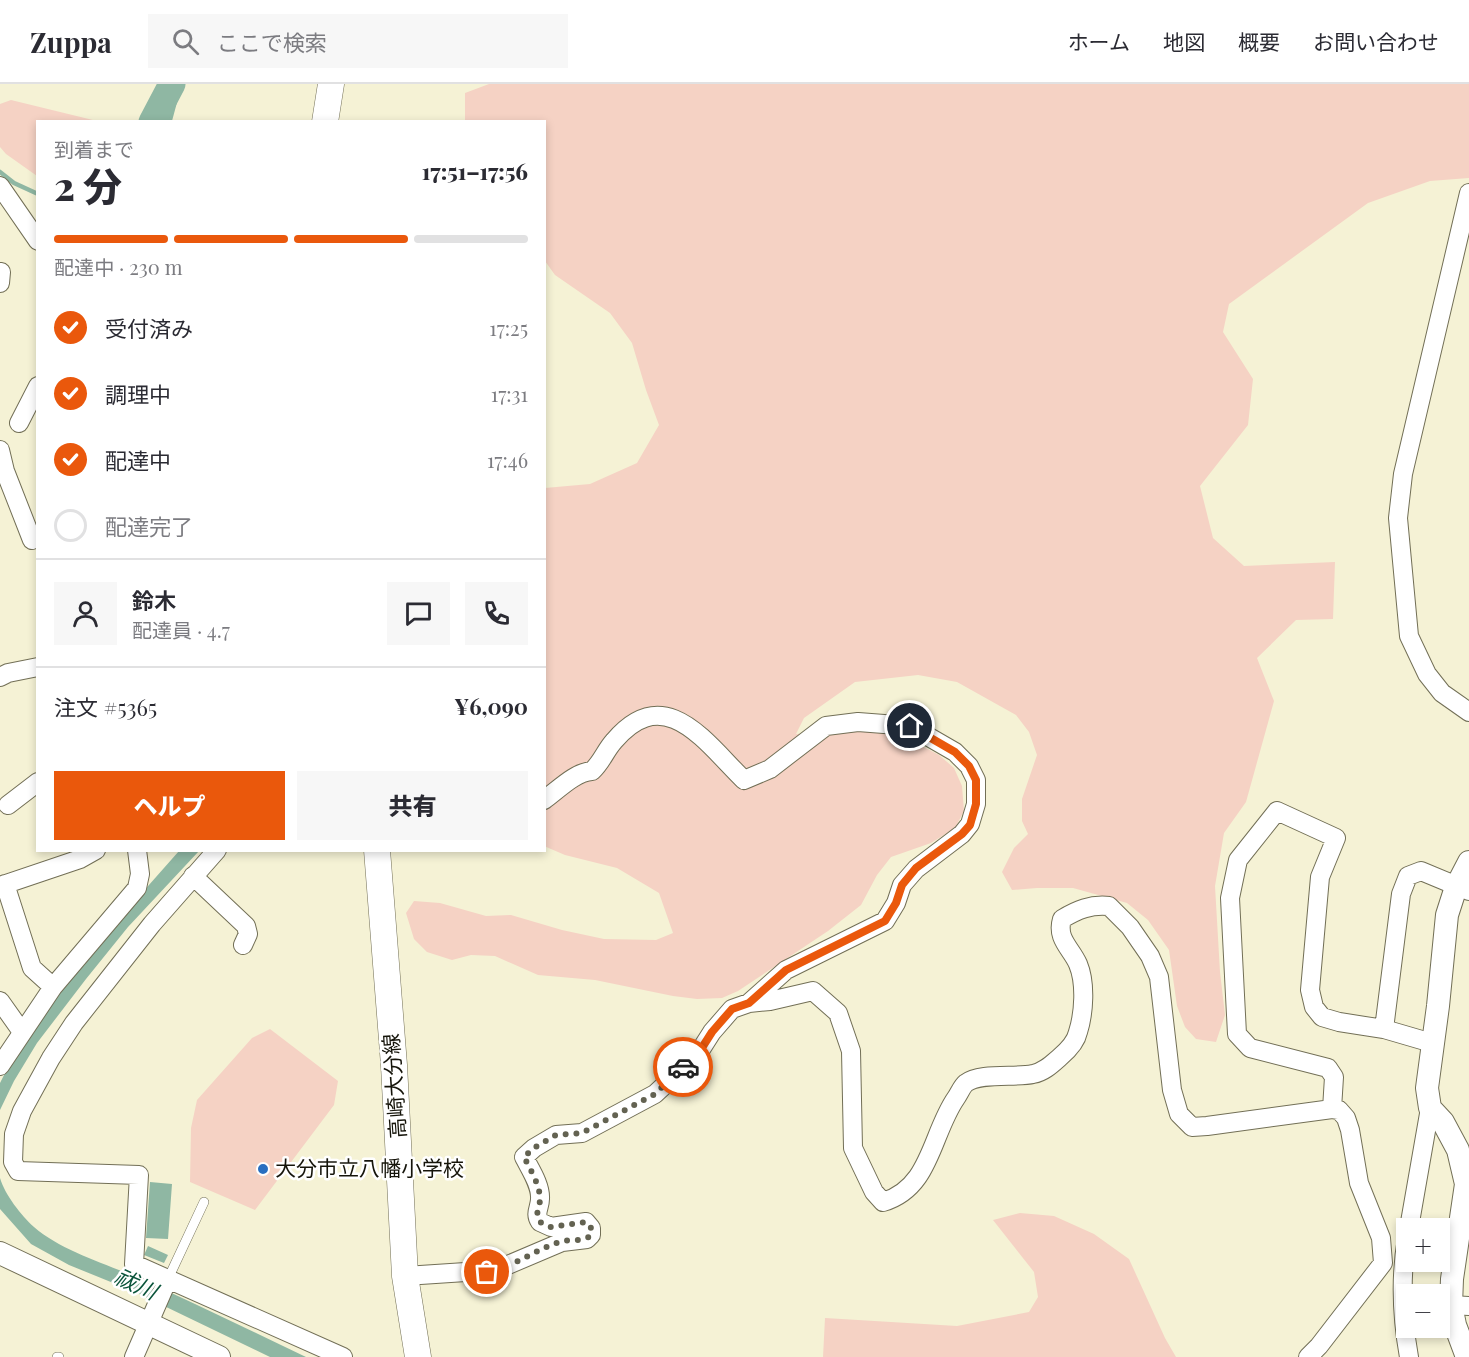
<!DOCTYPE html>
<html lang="ja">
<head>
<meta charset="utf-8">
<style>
  body { margin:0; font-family:"Playfair Display","Noto Sans JP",serif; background:#f7f7f7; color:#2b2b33; height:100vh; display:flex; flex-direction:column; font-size:22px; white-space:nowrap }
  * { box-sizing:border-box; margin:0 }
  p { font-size:20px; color:#7c7c81 }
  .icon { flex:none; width:33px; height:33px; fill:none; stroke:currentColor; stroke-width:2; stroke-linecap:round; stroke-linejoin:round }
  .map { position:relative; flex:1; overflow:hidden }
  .details { position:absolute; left:36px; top:36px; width:510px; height:732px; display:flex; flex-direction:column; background:#fff; border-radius:0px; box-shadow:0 3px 9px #0003 }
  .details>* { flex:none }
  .fabs { position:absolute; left:1396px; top:1134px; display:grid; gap:12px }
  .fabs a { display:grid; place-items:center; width:54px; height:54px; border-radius:0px; background:#fff; box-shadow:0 3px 9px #0003; font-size:30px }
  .pin { position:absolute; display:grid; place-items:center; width:51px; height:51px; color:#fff; margin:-26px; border:3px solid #fff; border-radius:50%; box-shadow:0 2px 6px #0007 }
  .courier { position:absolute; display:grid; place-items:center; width:60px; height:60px; margin:-30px; border:4px solid #ea580c; border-radius:50%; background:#fff; color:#222; box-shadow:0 2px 8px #0007 }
  .overview em { font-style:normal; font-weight:800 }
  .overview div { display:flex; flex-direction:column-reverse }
  .overview { display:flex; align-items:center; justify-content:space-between; height:102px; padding:0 18px }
  h1 { font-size:39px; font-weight:800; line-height:45px }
  .bar { display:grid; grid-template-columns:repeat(4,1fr); gap:9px 6px; align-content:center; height:72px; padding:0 18px }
  .bar i { height:8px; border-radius:4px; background:#e1e1e2 }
  .bar .on { background:#ea580c }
  .bar p { grid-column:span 4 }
  .line { display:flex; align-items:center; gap:15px; padding:0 18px; border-top:2px solid #e1e1e2 }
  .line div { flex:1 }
  .round { display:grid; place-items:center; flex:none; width:63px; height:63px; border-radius:0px; background:#f7f7f7 }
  ol { padding:0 18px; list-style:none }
  li { display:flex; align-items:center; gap:18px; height:66px }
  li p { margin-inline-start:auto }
  li .icon { padding:6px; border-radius:50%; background:#ea580c; color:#fff; stroke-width:4 }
  li:last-child { color:#7c7c81 }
  li i { width:33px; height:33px; border:3px solid #e1e1e2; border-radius:50% }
  .action { display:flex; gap:12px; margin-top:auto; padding:12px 18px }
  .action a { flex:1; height:69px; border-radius:0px; background:#ea580c; color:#fff; font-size:24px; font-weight:800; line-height:69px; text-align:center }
  .action a+a { background:#f7f7f7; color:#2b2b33 }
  header { display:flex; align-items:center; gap:36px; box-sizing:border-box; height:84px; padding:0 30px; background:#fff; border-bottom:2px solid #e1e1e2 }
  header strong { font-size:28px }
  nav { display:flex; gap:33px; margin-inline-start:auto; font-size:21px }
  .search { width:420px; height:54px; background:#f7f7f7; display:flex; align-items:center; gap:15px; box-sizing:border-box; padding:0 21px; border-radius:0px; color:#7c7c81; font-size:22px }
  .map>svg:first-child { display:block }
  .green { fill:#f5d2c4 }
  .water { fill:#8fb7a3 }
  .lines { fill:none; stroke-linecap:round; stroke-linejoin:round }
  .stream { stroke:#8fb7a3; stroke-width:4.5 }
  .river { stroke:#8fb7a3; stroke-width:27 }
  .service-casing { stroke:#726f56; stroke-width:10 }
  .minor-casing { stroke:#726f56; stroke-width:20 }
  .tertiary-casing { stroke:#726f56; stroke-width:24 }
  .secondary-casing { stroke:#726f56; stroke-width:27 }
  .service { stroke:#fff; stroke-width:9 }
  .minor { stroke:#fff; stroke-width:18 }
  .tertiary { stroke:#fff; stroke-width:22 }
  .secondary { stroke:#fff; stroke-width:26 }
  .done { stroke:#636251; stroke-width:6; stroke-dasharray:0 10.8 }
  .route { stroke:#ea580c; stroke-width:8 }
  .poi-dot { fill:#296fc0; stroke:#fff; stroke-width:2 }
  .labels { text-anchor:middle; stroke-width:5; stroke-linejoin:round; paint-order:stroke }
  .street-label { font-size:21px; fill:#15140a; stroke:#fff }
  .poi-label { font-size:21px; fill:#15140a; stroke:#fff; text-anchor:start }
  .water-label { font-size:22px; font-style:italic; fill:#0a543a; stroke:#fff }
</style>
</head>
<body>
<header>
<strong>Zuppa</strong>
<div class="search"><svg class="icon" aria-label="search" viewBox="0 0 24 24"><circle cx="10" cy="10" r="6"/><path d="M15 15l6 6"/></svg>ここで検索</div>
<nav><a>ホーム</a><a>地図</a><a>概要</a><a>お問い合わせ</a></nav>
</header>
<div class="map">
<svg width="1469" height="1273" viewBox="0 0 1469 1273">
  <rect width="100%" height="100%" fill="#f5f2d5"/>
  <path class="green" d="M489 0H1469V94L1430 97 1368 119 1229 220 1223 248 1253 295 1248 341 1200 402 1213 454 1244 482 1335 478 1333 535 1296 536 1257 574 1274 617 1246 718 1224 749 1215 802 1220 888 1225 931 1216 958 1196 955 1185 943 1177 922 1169 866 1148 836 1127 819 1073 804H1037L1012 806 1002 788 1014 764 1028 750 1022 737V715L1037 671 1029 648 1016 631 957 598 918 591 855 598 804 634 796 650 865 645 892 648 918 660 939 671 954 684 962 702 964 727 955 744 931 759 891 773 877 791 861 821 828 847 738 907 722 914 697 915 673 912 595 896 538 891 495 872 471 871 452 876 427 868 414 855 406 829 414 817 440 819 486 832 511 831 562 846 604 855 656 856 673 849 659 809 617 784 565 771 544 762 545 404 590 400 637 379 659 341 646 306 632 259 610 229 555 191 545 177 544 38 465 37V9Z
    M11 16 97 37 38 38 37 92 6 70 0 63V20Z
    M270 945 338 997 334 1021 255 1126 190 1098 191 1044 197 1016 252 954Z
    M1020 1129 1054 1132 1094 1150 1129 1175 1165 1254 1176 1273H823L825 1234 957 1242 1029 1228 1038 1213 1034 1188 993 1136Z"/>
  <path class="water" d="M168 0H182L172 37H158Z
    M179 767H199L128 843 86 895 37 959 14 997 0 1026V999L5 989 66 899 95 862Z
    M0 1094C5 1111 21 1131 34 1143 60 1166 104 1179 136 1193 193 1218 249 1246 306 1273H270L133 1207 69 1181 31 1160 0 1125Z
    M150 1098 172 1100 168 1155 146 1154Z
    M148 1162 168 1171 164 1179 144 1171Z"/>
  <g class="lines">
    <path class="stream" d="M0 88 14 99 38 110"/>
    <path class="river" d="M152 38 172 0"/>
    <g class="service-casing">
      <path id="service" d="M168 1195 204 1118
        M57 1273H59"/>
    </g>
    <g class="minor-casing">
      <path id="minor" d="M0 102 38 157
        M1469 109 1403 390 1398 434 1409 552 1427 590 1442 609 1469 628
        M0 199 1 188
        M19 339 38 302
        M0 366 5 387 32 456
        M0 593 8 589 38 583
        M544 716C558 706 575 688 592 687 602 678 605 667 614 657 665 597 705 658 744 696L770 685 826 642 858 638 910 642 955 668 969 682 976 696V720L970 740 962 750 916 785 902 801 896 819 885 837 786 886 749 919
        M8 721 38 698
        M217 766 152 840 74 939 51 974 22 1027 14 1050 13 1078 18 1087 139 1091 134 1180 343 1273
        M193 792 246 842 248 850 243 861
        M5 800 32 884 53 903
        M0 802 80 775 96 766
        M0 917 22 948
        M1384 945 1401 810 1408 792 1421 787 1469 807
        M0 982 53 903 137 804 140 790 137 766
        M1332 1025 1334 993 1328 984 1250 964 1237 950 1230 814 1238 776 1277 727 1336 754 1320 793 1310 906 1314 923 1322 933 1339 938 1384 945 1432 959
        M1409 1144 1430 1024
        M1407 1154C1400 1194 1402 1234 1409 1273
        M405 1192 496 1186 562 1158 587 1155 591 1151V1144L586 1138 551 1143 540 1138C534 1129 540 1124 540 1115 541 1101 530 1085 524 1073L534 1064 556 1051 582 1049 655 1010 698 970 712 948 732 925 749 919 770 917 813 907 838 929 851 967 853 1064 874 1108 883 1118C931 1104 931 1050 956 1014 959 1010 962 1002 966 999 980 988 1016 994 1033 990 1044 988 1052 980 1060 973 1067 967 1076 958 1078 948 1084 929 1086 899 1078 880 1071 864 1056 855 1062 835 1077 826 1091 820 1109 822L1130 843 1150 872 1159 893 1172 1006 1179 1030 1192 1043 1207 1042 1332 1025 1339 1026 1346 1034 1350 1046 1359 1099 1381 1154 1383 1179 1319 1262 1308 1273
        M1451 1221 1469 1222
        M134 1273 168 1195"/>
    </g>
    <g class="tertiary-casing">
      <path id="tertiary" d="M0 1169 219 1273
        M1467 1273 1455 1241 1451 1221 1452 1195 1466 1100 1458 1066 1443 1038 1430 1024 1427 1004 1438 922 1447 831 1456 803 1469 778"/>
    </g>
    <g class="secondary-casing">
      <path id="secondary" d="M325 38 331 0
        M377 766 394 981 405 1192 418 1273"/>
    </g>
    <use href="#service" class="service"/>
    <use href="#minor" class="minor"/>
    <use href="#tertiary" class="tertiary"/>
    <use href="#secondary" class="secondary"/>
  </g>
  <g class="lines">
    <path class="done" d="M487 1188C515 1183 537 1164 563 1157 573 1155 584 1158 591 1151V1144L586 1138 551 1143 540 1138C534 1129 540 1124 540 1115 540 1101 530 1085 524 1073L534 1064 556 1051 582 1049 655 1010 683 983"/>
    <path class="route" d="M683 983 698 970 712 948 732 925 749 919 786 886 885 837 896 819 902 801 916 784 962 750 970 741 976 720V696L969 682 955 668 910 642"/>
  </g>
  <circle class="poi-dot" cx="263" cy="1085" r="6"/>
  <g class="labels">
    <g class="street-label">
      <text transform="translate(395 1002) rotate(-94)" y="7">高崎大分線</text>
    </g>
    <g class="poi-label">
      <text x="275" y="1092">大分市立八幡小学校</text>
    </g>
    <g class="water-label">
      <text transform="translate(136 1200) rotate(24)" y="8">祓川</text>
    </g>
  </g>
</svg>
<div class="fabs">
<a>+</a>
<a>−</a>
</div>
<div class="pin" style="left:487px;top:1188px;background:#ea580c"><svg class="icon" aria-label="bag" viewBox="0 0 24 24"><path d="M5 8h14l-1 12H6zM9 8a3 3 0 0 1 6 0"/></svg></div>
<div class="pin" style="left:910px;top:642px;background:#1f2937"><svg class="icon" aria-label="home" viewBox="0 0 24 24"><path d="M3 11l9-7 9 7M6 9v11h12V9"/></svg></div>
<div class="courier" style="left:683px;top:983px"><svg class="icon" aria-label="car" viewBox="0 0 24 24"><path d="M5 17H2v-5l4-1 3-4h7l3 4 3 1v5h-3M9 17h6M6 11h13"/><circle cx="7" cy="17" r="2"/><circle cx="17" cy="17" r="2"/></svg></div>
<section class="details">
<div class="overview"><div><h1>2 分</h1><p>到着まで</p></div><em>17:51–17:56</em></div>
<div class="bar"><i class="on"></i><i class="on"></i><i class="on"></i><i></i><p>配達中 · 230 m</p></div>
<ol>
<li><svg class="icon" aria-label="check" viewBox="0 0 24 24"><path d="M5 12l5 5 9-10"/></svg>受付済み<p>17:25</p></li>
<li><svg class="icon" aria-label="check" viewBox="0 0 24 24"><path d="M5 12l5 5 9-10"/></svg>調理中<p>17:31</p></li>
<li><svg class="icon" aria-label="check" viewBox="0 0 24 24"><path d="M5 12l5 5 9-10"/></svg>配達中<p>17:46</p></li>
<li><i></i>配達完了</li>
</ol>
<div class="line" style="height:108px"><a class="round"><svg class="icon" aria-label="person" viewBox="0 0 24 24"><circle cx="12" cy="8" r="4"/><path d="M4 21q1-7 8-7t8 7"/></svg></a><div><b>鈴木</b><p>配達員 · 4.7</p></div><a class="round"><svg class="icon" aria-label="chat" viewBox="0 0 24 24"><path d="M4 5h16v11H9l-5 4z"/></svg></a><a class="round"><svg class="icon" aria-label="phone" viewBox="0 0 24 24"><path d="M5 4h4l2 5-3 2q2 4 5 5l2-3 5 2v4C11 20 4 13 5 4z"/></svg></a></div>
<div class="line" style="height:78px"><div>注文 #5365</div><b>¥6,090</b></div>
<div class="action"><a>ヘルプ</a><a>共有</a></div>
</section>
</div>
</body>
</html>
